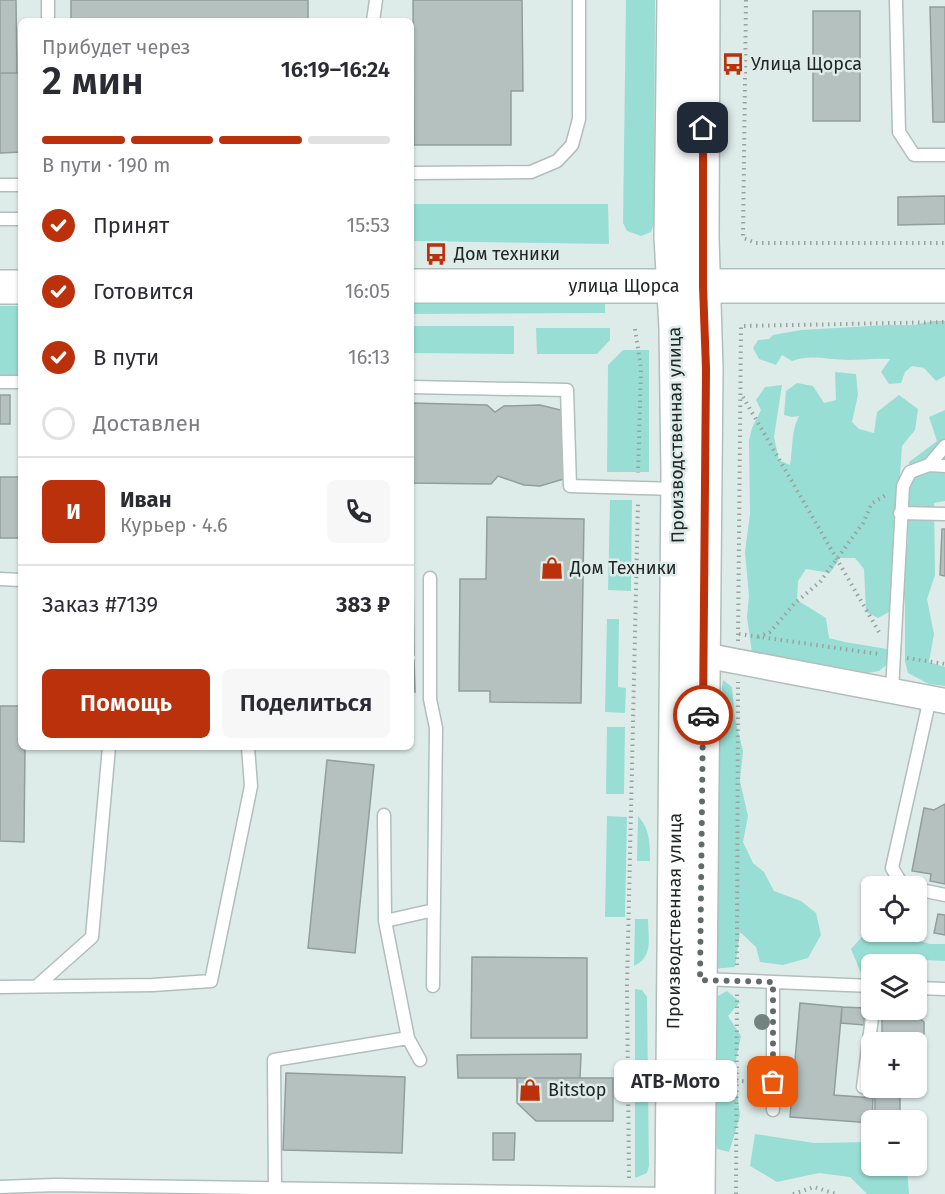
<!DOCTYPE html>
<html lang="ru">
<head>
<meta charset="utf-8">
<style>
  body { margin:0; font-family:"Fira Sans",sans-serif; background:#f7f7f7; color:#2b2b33; height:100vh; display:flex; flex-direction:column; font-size:22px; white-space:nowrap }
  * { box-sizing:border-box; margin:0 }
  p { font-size:20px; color:#7c7c81 }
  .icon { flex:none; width:33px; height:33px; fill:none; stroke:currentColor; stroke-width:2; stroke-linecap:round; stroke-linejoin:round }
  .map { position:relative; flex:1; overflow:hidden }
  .side { position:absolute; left:18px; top:18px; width:396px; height:732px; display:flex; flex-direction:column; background:#fff; border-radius:9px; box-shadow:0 2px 4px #0004 }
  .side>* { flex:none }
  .controls { position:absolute; left:861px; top:876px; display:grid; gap:12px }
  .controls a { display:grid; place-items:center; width:66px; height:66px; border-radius:9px; background:#fff; box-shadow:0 2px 4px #0004; font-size:30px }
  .pin { position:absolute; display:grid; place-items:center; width:51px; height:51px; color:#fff; margin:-26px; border-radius:12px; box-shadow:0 3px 9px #0006 }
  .courier { position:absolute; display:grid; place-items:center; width:60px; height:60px; margin:-30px; border:4px solid #bb310b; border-radius:50%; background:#fff; color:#222; box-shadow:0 2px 8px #0007 }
  .bubble { position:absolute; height:42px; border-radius:9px; background:#fff; box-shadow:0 2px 4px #0004; font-size:20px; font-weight:600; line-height:42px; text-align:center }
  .overview em { font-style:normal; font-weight:600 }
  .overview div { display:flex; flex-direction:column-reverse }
  .overview { display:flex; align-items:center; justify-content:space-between; height:102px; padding:0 24px }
  h1 { font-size:39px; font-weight:600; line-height:45px }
  .bar { display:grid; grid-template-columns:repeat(4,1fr); gap:9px 6px; align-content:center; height:72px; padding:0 24px }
  .bar i { height:8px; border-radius:4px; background:#e1e1e2 }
  .bar .current { background:#bb310b }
  .bar p { grid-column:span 4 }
  .line { display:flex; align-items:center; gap:15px; padding:0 24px; border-top:2px solid #e1e1e2 }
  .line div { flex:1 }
  .round { display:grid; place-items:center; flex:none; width:63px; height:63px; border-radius:9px; background:#f7f7f7 }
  ol { padding:0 24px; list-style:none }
  li { display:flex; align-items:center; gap:18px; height:66px }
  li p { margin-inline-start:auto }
  li .icon { padding:6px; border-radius:50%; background:#bb310b; color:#fff; stroke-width:4 }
  li:last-child { color:#7c7c81 }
  li i { width:33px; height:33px; border:3px solid #e1e1e2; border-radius:50% }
  .primary-button { display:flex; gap:12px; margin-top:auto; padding:12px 24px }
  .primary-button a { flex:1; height:69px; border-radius:9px; background:#bb310b; color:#fff; font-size:24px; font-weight:600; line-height:69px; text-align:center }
  .primary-button a+a { background:#f7f7f7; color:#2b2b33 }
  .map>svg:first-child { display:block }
  .green { fill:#99ded4 }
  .building { fill:#b4c1bf; stroke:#919e9c; stroke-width:1.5 }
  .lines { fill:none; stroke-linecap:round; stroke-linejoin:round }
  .lane-casing { stroke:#b1bebc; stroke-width:15 }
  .street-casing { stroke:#b1bebc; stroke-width:27 }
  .primary-casing { stroke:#b1bebc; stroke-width:36 }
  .highway-casing { stroke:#b1bebc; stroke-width:36 }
  .path { stroke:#98a3a0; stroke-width:4; stroke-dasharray:1.5 4.5; stroke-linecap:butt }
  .lane { stroke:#fff; stroke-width:12 }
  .street { stroke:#fff; stroke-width:24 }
  .primary { stroke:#fff; stroke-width:33 }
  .highway { stroke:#fff; stroke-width:33 }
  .tree { fill:#728481 }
  .done { stroke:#636b6a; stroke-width:6; stroke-dasharray:0 10.8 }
  .route { stroke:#bb310b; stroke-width:8 }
  .labels { text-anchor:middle; stroke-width:5; stroke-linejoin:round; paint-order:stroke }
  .poi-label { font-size:18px; fill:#212625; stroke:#deece9; text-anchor:start }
  .street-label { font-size:18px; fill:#212625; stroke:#deece9 }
</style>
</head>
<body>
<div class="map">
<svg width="945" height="1194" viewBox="0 0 945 1194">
  <rect width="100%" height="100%" fill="#deece9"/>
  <path class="green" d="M626 0H655L654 223 651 232 641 236 627 231 623 223Z
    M411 204H608L609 244 411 241Z
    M605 299V313L411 314V300Z
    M0 306H21V378L0 377Z
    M933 321H945V376L936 381 924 368 912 366 905 372 901 383 889 384 881 372 890 359C876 358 862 360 848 360 828 360 811 354 792 361L782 355 776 365 759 359 753 348 758 340 769 339 773 335 801 330 888 325H914Z
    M411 326H514V354L411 353Z
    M536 328H610V340L597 354H537Z
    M623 350H649V472H607L608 365Z
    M835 372 856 374 858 395 852 422 859 429 874 433 877 412 899 395 918 409 915 430 902 446 891 611 878 618 866 612 864 569 855 558H840L830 573 806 569 798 581 797 600 826 618 829 638 845 642 887 649 890 662 879 671 861 674 752 653 747 617 749 596 745 552 750 514 749 440 752 428 761 410 756 400 765 387 782 385 774 437 779 460 790 465C793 448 791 431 799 416L792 417 784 415 786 391 797 383 813 386 824 403 836 400Z
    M945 410V501L934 503 935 575 927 599 934 634 929 662 945 667V686L929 684 908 673 905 661V603L902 579 903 560 908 543 909 462 937 441 929 417Z
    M610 500H632L631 591 608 590Z
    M607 619H619L618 687 626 688 625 713 605 712Z
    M723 680 732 687 735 719 743 751 740 781 748 816 743 842 753 863 764 872 774 891 801 901 816 913 821 935 808 958 783 965 760 962 756 947 740 932 735 967 712 969V747L721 731 720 703Z
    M607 727H625L624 794H606Z
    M607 816 627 817 625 917H605Z
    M638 816C650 829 650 843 650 861H637Z
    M635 919H648C648 938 654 957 634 966Z
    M870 928 872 932H889L930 944H945V961L922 960 911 964H872L871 973H861L851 949Z
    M635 989 642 990 647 997 649 1166 647 1173 635 1178Z
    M727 991 740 1002 728 1016 741 1036 733 1074 736 1081 740 1116 729 1152 717 1149 710 1117 709 1001Z
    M755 1134 814 1143 869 1142 871 1143 872 1166H903L907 1169 909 1194H867L850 1177 819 1173 777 1182 750 1166Z"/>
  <path class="building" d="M0 0H16L17 73H0Z
    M71 0H308V21H71Z
    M413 0H522L523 91H511V145H414Z
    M930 7H945V122H933Z
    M813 11H860V121H813Z
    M0 73H21V152L0 153Z
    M945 196V224L898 225V197Z
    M0 395H10V424H0Z
    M411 403 487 405 495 412 504 406 540 405 565 411 564 479 540 486 524 485 498 476 491 484 411 483Z
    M0 477H21V538H0Z
    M487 517 584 519 581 703 490 702V691H459L460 579H486Z
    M942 529H945V576L940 575Z
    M411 573H413L414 655H411Z
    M411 660H414L415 692H411Z
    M0 706H21V747H25L24 842 0 841Z
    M327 760 374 765 355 953 308 948Z
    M945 804V884L930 881 931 874 912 871 924 808 934 810Z
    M938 914 945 915V935L934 933Z
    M472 957 587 958V1038H471Z
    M800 1003 842 1007 834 1095 873 1098 872 1123 790 1117Z
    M842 1007 865 1008 864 1025 841 1023Z
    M882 1010H911L924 1022V1050H916V1042H882Z
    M581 1054 580 1078H458L457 1055Z
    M286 1073 405 1077 402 1153 283 1150Z
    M517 1078H613V1121H536L517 1103Z
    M875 1088H900V1120H875Z
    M493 1133H515L514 1160H493Z"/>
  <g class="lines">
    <g class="lane-casing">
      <path id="lane" d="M48 0V21
        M896 0 899 132 914 155H945
        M373 21 376 0
        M411 173 531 172 557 161 572 145 579 119V0
        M0 185H21
        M0 219H21
        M0 382H21
        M411 387 567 390 570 486 677 489
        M929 465 945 446
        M900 513 945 514
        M430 578V699L436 728 433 986
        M0 579 21 580
        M892 691 903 486 910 472 929 465 945 466
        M384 815 385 921
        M903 886 892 868 930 698
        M916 889 945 895
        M702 979 872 986
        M37 986 92 937 109 747
        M0 987 153 985 211 981 251 786 248 747
        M916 988 945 989
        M408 1038 420 1060
        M863 1087 873 1010
        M773 1110V982
        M0 1187 55 1185 666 1194
        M274 1194 275 1189 274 1060 408 1038 385 921 434 910"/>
    </g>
    <g class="street-casing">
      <path id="street" d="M703 655 945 701"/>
    </g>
    <g class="primary-casing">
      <g id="primary">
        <path id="s1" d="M411 286H945"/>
        <path d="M0 287H21"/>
      </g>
    </g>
    <g class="highway-casing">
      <g id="highway">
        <path id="s2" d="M672 1194 678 474 676 328 671 236 674 0"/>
        <path d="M698 1194 706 369 702 237 703 0"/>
      </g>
    </g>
    <path class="path" d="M746 0 743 238 756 243H945
      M635 329 641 368 638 473
      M743 397 879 632
      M739 634 879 654
      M758 637 770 632 795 603 820 582 863 523 872 503 886 495
      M738 641 741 326 945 322
      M907 658 945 664
      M737 965 738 682
      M736 1081 757 1082
      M629 1178 627 986 638 502
      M736 1194 737 994
      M793 1194 814 1187 836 1194"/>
    <use href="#lane" class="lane"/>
    <use href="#street" class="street"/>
    <use href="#primary" class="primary"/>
    <use href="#highway" class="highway"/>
  </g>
  <circle class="tree" cx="762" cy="1022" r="8"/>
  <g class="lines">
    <path class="done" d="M703 715 700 980 773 982V1082"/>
    <path class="route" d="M703 128V286L706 369 703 715"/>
  </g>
  <defs>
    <g id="bus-bare" transform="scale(1.8)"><path d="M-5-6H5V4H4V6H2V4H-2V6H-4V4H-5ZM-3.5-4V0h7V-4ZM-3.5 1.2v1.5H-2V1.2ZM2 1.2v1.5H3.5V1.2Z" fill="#bb310b" stroke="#deece9" stroke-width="2.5" paint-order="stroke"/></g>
    <g id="shop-bare" transform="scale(1.8)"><path d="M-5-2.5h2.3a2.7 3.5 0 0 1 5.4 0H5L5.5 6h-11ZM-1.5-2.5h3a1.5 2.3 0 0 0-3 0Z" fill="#bb310b" stroke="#deece9" stroke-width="2.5" paint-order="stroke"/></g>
  </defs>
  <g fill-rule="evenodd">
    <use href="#bus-bare" x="733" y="64"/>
    <use href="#bus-bare" x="436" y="254"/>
    <use href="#shop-bare" x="552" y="568"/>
    <use href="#shop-bare" x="530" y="1090"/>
  </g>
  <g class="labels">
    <g class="poi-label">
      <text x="751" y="70">Улица Щорса</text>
      <text x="454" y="260">Дом техники</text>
      <text x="570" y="574">Дом Техники</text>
      <text x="548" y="1096">Bitstop</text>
    </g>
    <g class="street-label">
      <text dy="6" stroke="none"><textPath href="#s1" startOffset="213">улица Щорса</textPath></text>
      <text transform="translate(676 435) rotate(-91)" y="6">Производственная улица</text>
      <text dy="6" stroke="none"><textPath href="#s2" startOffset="273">Производственная улица</textPath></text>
    </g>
  </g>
</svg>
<div class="controls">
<a><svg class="icon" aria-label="locate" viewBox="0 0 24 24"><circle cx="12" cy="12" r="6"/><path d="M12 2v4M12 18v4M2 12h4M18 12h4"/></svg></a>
<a><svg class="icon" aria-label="layers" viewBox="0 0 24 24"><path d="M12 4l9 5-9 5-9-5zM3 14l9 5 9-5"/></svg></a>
<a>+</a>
<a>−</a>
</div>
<div class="pin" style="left:773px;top:1082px;background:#ea580c"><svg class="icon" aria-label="bag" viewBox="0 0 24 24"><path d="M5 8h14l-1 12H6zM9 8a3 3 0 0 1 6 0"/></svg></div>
<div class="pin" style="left:703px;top:128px;background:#1f2937"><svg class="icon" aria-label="home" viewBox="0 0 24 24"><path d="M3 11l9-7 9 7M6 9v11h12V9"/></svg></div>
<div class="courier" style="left:703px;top:715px"><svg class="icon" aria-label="car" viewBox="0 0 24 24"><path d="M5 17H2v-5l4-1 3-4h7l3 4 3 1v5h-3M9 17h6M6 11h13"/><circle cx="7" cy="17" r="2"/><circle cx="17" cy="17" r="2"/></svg></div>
<div class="bubble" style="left:614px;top:1060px;width:123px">АТВ-Мото</div>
<section class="side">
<div class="overview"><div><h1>2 мин</h1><p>Прибудет через</p></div><em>16:19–16:24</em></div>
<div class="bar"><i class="current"></i><i class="current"></i><i class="current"></i><i></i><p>В пути · 190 m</p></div>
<ol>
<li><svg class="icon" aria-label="check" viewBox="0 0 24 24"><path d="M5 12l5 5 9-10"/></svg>Принят<p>15:53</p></li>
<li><svg class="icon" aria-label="check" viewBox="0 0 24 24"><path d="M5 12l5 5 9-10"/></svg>Готовится<p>16:05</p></li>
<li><svg class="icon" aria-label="check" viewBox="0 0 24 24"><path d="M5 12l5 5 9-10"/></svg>В пути<p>16:13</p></li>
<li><i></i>Доставлен</li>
</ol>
<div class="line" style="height:108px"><b class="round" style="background:#bb310b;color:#fff">И</b><div><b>Иван</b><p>Курьер · 4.6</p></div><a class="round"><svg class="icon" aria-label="phone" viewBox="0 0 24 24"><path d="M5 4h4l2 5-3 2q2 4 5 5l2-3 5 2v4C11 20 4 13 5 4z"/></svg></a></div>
<div class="line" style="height:78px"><div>Заказ #7139</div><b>383 ₽</b></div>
<div class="primary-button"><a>Помощь</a><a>Поделиться</a></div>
</section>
</div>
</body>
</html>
